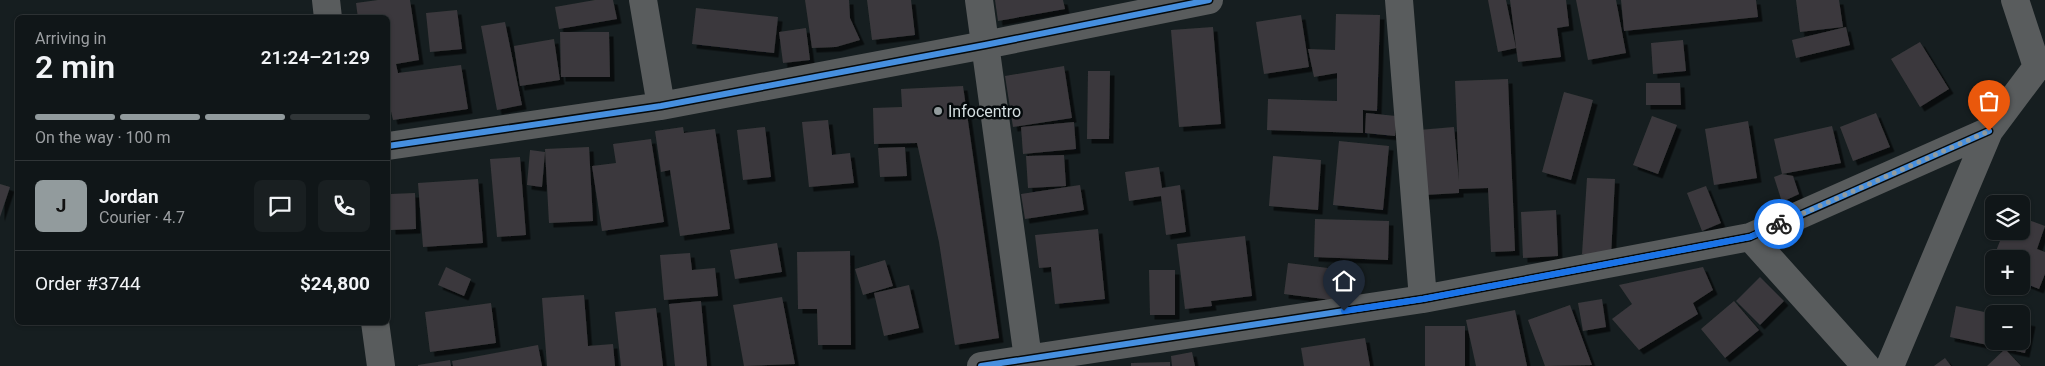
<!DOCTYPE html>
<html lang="en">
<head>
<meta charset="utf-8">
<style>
  body { margin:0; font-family:Roboto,sans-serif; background:#191f21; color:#f1f3f6; height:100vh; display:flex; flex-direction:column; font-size:19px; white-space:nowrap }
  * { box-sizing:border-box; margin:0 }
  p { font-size:16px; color:#9c9fa2 }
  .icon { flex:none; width:28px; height:28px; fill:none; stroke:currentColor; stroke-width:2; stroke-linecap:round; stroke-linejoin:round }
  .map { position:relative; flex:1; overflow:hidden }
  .side { position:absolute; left:15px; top:15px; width:375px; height:310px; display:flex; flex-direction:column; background:#101618; border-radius:8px; box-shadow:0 1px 4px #0004,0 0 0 1px #303537 }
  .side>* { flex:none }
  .fabs { position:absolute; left:1985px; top:195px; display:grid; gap:10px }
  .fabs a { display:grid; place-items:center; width:45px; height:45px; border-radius:8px; background:#101618; box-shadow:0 1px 4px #0004,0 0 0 1px #303537; font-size:25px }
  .pin { position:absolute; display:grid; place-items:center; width:42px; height:42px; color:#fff; margin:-51px -21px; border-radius:50% 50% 50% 0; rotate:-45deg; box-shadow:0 0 5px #0007 }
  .pin .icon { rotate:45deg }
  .courier { position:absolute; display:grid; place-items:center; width:50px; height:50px; margin:-25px; border:4px solid #1a73e8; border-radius:50%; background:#fff; color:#222; box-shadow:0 1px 6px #0007 }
  .summary em { font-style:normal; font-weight:600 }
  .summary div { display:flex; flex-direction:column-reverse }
  .summary { display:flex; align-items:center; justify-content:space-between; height:85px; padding:0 20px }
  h1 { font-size:32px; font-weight:600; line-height:38px }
  .bar { display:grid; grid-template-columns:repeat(4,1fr); gap:8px 5px; align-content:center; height:60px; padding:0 20px }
  .bar i { height:6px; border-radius:4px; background:#303537 }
  .bar .active { background:#929b9d }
  .bar p { grid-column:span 4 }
  .line { display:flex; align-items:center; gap:12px; padding:0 20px; border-top:1px solid #303537 }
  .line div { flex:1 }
  .round { display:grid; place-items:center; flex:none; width:52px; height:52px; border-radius:8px; background:#191f21 }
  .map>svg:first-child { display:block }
  .building { fill:#3b393c; filter:url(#shadow) }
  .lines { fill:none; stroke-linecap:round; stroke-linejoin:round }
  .street { stroke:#595c5d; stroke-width:28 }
  .cycleway-casing { stroke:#04090b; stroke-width:9 }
  .cycleway { stroke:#468fdf; stroke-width:6 }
  .done { stroke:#929b9d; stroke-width:5; stroke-dasharray:0 9 }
  .route { stroke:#1a73e8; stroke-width:6 }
  .poi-dot { fill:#929b9d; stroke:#04090b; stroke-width:2 }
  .labels { text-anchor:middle; stroke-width:5; stroke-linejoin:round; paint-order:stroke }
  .poi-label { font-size:16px; fill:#d4dee0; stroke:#04090b; text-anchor:start }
</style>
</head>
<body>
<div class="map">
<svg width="2045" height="366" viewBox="0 0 2045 366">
  <defs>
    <filter id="shadow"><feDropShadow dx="4.5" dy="4.5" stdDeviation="0" flood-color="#0009"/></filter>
  </defs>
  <rect width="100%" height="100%" fill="#161e20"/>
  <path class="building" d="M378 0H410L419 60 396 64 398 73 461 65 468 109 393 120 388 98V18H358L356 3Z
    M595 0H613L617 19 559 29 555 7Z
    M805 0H849L850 18 860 40 836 47 812 48Z
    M867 0H911L915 35 872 40Z
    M995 0H1063L1065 9 998 21Z
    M1488 0H1506L1516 48 1498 52Z
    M1510 0H1566L1569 26 1557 28 1561 57 1518 62Z
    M1576 0H1616L1626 53 1588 60Z
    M1621 0H1756L1758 17 1624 31Z
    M1796 0H1839L1843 27 1800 32Z
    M696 8 778 17 774 53 692 44Z
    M457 10 462 49 430 52 426 13Z
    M1336 14 1380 15 1377 111 1363 110V133L1267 130 1268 99 1337 101V73L1314 77 1308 49 1335 50Z
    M1301 15 1309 67 1264 74 1256 22Z
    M505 22 522 105 497 110 481 26Z
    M1213 27 1221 124 1179 127 1171 30Z
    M1846 27 1850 45 1796 58 1792 40Z
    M806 28 810 60 783 63 779 32Z
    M560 32H609L610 77H561Z
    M554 39 560 80 520 86 514 46Z
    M1683 40 1686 71 1653 74 1651 43Z
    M1920 42 1949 89 1920 107 1891 59Z
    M1064 66 1072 118 1013 127 1005 76Z
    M1088 71H1110L1109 139H1087Z
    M1508 79 1515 251 1491 252 1488 188 1459 189V193L1424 195 1419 130 1454 127 1459 181 1455 81Z
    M1646 83H1680L1681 105H1646Z
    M963 86 999 338 955 345 939 242 917 143 874 144 873 108 902 107 901 89Z
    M1564 92 1593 100 1571 180 1542 172Z
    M1366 113 1396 116 1395 136 1365 133Z
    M1876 113 1890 147 1853 161 1840 127Z
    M1652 116 1677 125 1658 174 1633 165Z
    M828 120 832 155 850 153 854 183 809 187 802 122Z
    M1748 121 1757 178 1714 185 1705 129Z
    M1074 122 1076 149 1023 154 1021 127Z
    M1832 126 1841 163 1782 174 1774 139Z
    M683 127 684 133 715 129 730 229 680 236 670 170 661 172 655 131Z
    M765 127 771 177 743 180 737 130Z
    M651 139 664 222 602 231 592 166 616 163 613 144Z
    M1339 141 1389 146 1383 210 1333 205Z
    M589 147 593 221 549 223 545 149Z
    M905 147 907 176 880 177 878 148Z
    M530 150 545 152 542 187 527 185Z
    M1064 155 1066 186 1028 188 1026 156Z
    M1273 156 1321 160 1318 210 1269 206Z
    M520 157 526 235 497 237 490 159Z
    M1159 167 1162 188 1180 185 1186 232 1166 235 1161 196 1129 201 1125 172Z
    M1782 174 1793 176 1799 194 1782 202 1774 177Z
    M1587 178 1615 179 1611 256 1582 254Z
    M478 179 483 243 423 247 418 183Z
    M0 184 10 187 0 217Z
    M1080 185 1084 210 1025 219 1021 194Z
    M1706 186 1721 223 1702 231 1687 193Z
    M415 193 416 229 391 230 390 194Z
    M1556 210 1558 256 1523 258 1521 212Z
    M2021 217 2045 226 2037 249 2045 252V274L2039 289 2024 283 2021 284V259H1994V273L1988 271 2004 231H2021Z
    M1315 219 1389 221 1388 260 1314 257Z
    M1098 229 1105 299 1055 304 1051 267 1039 268 1035 235Z
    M1245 236 1252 296 1211 301 1212 306 1185 309 1177 244Z
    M777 243 782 272 735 279 730 250Z
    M850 251 851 345H818L817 309H798L797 252Z
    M690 253 692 270 715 268 718 296 664 300 660 255Z
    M885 260 893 286 863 295 855 269Z
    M1288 263 1336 269 1332 300 1284 294Z
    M446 267 471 279 464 296 438 285Z
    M1703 267 1713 290 1693 303 1698 314 1639 350 1612 319 1632 304 1619 285Z
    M1149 270H1175V315H1150Z
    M1760 277 1784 301 1760 325 1736 301Z
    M909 285 919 328 884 336 874 293Z
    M584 295 588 346 613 344 615 366H547L542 298Z
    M782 297 795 364 744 366 733 305Z
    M1602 299 1606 327 1583 331 1578 303Z
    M701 301 707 366H675L669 304Z
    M1734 301 1759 330 1725 358 1701 329Z
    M491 303 496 343 430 352 425 312Z
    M1570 305 1592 365 1545 366 1528 320Z
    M1956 306 1994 314V341H2021V320L2031 322 2025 353 1950 337Z
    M656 308 663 366H621L615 312Z
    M1515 310 1527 366H1476L1466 320Z
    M1425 326H1465V366H1425Z
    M1365 338 1370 366H1304L1301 348Z
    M538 345 542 366H453L452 361Z
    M2005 349 2021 366H1987Z
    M1192 352 1195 366H1172L1171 356Z
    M1945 358 1951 366H1934Z
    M450 360 451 366H418V365Z
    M1170 362V366H1131V363Z"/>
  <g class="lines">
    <path class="street" d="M326 0 328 18
      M643 0 661 106
      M979 0 1029 366
      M1399 0 1423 299
      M2015 0 2037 67
      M388 146 661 106 985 45 1209 0
      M1750 237 1866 366
      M375 322 381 366
      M981 366 1423 299 1750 237 1989 131
      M1890 366 1989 131 2037 67 2045 66"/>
    <g class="cycleway-casing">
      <path id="cycleway" d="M388 146 661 106 985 45 1209 0
        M981 366 1423 299 1750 237 1989 131"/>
    </g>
    <use href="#cycleway" class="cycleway"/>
  </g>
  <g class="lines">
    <path class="done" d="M1779 224 1989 131"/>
    <path class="route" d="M1344 311 1423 299 1750 237 1779 224"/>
  </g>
  <circle class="poi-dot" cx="938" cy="111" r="5"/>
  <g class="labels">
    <g class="poi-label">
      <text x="948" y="117">Infocentro</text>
    </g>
  </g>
</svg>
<div class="fabs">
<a><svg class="icon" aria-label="layers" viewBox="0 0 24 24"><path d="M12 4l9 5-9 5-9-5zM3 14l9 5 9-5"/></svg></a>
<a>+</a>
<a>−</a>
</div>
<div class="pin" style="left:1989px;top:131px;background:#ea580c"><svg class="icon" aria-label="bag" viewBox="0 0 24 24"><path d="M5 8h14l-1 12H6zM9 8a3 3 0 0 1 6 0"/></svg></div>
<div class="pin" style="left:1344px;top:311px;background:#1f2937"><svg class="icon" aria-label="home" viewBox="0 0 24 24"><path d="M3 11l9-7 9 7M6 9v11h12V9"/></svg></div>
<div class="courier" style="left:1779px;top:224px"><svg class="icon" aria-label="bike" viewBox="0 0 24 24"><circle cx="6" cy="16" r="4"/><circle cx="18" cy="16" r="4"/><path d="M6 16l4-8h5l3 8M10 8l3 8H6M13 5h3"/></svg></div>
<section class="side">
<div class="summary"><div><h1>2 min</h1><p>Arriving in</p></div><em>21:24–21:29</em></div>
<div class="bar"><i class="active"></i><i class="active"></i><i class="active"></i><i></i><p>On the way · 100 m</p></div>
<div class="line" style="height:90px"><b class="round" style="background:#929b9d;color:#111">J</b><div><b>Jordan</b><p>Courier · 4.7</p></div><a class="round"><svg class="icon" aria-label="chat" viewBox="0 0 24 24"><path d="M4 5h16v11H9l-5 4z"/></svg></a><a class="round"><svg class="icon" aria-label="phone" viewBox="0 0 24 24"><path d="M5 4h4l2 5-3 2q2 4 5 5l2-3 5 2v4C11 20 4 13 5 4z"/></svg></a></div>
<div class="line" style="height:65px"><div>Order #3744</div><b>$24,800</b></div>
</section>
</div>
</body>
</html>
